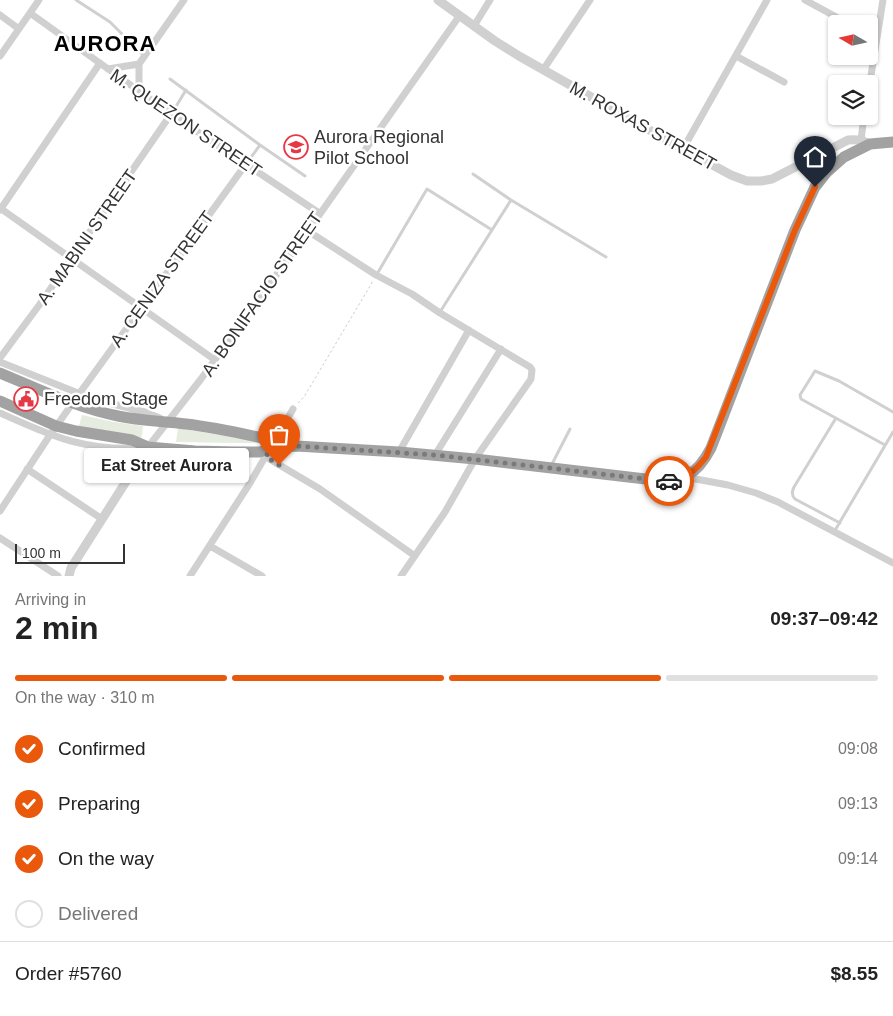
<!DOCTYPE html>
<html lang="en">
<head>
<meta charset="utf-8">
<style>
  body { margin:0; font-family:Arial,sans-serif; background:#f2f2f2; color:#222; height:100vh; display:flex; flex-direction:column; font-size:19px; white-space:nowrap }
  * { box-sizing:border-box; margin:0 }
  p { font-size:16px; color:#767676 }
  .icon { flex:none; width:28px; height:28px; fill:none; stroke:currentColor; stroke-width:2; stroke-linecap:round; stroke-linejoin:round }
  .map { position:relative; height:576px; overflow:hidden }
  .side { display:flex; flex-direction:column; background:#fff; flex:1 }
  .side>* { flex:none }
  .needle { width:32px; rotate:279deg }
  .buttons { position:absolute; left:828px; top:15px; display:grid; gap:10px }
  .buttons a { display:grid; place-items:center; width:50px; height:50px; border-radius:5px; background:#fff; box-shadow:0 1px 4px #0004; font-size:25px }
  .scale { position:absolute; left:15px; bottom:12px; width:110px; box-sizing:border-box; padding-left:5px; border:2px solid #333; border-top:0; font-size:14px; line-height:18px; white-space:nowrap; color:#333; -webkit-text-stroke:4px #fff; paint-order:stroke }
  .pin { position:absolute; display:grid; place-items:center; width:42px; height:42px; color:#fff; margin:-51px -21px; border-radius:50% 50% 50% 0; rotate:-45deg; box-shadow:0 0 5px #0007 }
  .pin .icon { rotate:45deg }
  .courier { position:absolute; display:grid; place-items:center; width:50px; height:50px; margin:-25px; border:4px solid #ea580c; border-radius:50%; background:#fff; color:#222; box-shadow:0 1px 6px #0007 }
  .bubble { position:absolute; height:35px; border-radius:5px; background:#fff; box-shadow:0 1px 4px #0004; font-size:16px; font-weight:600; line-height:35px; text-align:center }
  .overview em { font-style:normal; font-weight:600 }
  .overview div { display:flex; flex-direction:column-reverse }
  .overview { display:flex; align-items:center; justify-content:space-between; height:85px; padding:0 15px }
  h1 { font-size:32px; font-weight:600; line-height:38px }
  .bar { display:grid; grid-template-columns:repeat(4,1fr); gap:8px 5px; align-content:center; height:60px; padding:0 15px }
  .bar i { height:6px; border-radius:4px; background:#e0e0e0 }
  .bar .current { background:#ea580c }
  .bar p { grid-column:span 4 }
  .line { display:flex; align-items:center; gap:12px; padding:0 15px; border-top:1px solid #e0e0e0 }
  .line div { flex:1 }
  ol { padding:0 15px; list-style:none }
  li { display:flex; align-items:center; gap:15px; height:55px }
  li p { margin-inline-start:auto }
  li .icon { padding:5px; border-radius:50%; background:#ea580c; color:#fff; stroke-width:4 }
  li:last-child { color:#767676 }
  li i { width:28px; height:28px; border:2px solid #e0e0e0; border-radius:50% }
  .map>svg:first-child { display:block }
  .green { fill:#e6ecdf }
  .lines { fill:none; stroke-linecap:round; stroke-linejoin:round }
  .path { stroke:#cdcdcd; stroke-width:1; stroke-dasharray:2.5 2.5; stroke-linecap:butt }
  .service { stroke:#d0d0d0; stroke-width:3 }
  .minor { stroke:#d0d0d0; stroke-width:7 }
  .tertiary { stroke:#d0d0d0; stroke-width:9 }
  .trunk { stroke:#a2a2a2; stroke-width:11 }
  .done { stroke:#7a7a7a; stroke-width:5; stroke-dasharray:0 9 }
  .route { stroke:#ea580c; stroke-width:6 }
  .labels { text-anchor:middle; stroke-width:5; stroke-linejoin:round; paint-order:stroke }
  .street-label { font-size:18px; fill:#333; stroke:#fff }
  .poi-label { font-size:18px; fill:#333; stroke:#fff; text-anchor:start }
  .district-label { font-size:22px; font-weight:bold; letter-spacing:1px; fill:#000; stroke:#fff }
</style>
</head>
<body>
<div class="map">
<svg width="893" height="576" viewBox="0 0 893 576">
  <rect width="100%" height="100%" fill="#fff"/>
  <path class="green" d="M82 415 114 422 143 426 142 435 141 438 112 433 79 426Z
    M178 428 266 443H236L176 442Z"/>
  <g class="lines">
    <path class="path" d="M298 403 304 397 373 281"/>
    <path class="service" d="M76 0 110 22 144 56
      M170 79 260 145 305 176
      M172 113 186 90
      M247 163 260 145
      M473 174 511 200 606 257
      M377 274 427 189 492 230
      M440 312 511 200
      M836 418 794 487C792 491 791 495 795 499L840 523
      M885 445 801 399 800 395 815 371 839 381 893 412
      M551 466 570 429
      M834 532 893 432"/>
    <path class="minor" d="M805 0 849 24
      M30 13 171 114 319 213
      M0 15 19 29
      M474 26 490 0
      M0 56 39 0
      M736 56 784 82
      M108 69 139 64
      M543 70 590 0
      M869 88 883 0
      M139 91V64L184 0
      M861 140 864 116
      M683 149 767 0
      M0 208 215 360
      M0 210 100 63
      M308 231 376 275 412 294 440 313 530 367 532 370 531 379 475 459 445 512 401 576
      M0 358 40 304 171 114
      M0 362 93 399 145 412 160 418
      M0 413C16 420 33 428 50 434 80 446 116 451 148 447L201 379 308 231 460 15
      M399 452 469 330
      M435 455 501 349
      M266 457 320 489 415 556
      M27 469 102 519
      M685 477 728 485 756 493 778 502 893 563
      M0 511 50 435 79 394 246 164
      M0 538 58 576
      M210 546 262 576
      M190 576 250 483 293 409"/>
    <path class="tertiary" d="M438 0 495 41 519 56 683 149 731 175 747 181H761L772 179 848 140C857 139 862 140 870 144
      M69 576 71 568 148 447"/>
    <path class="trunk" d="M0 373C39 389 77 408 118 416 141 421 164 421 186 424 221 428 254 436 288 444
      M0 401 56 426 76 431 132 440 148 447 195 451 235 452H260L270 448 296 446 399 452 475 459 654 480C683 482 697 475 711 448L795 230 815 187 826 173 844 157 870 144 893 142"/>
  </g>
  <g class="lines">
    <path class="done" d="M279 465 266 457 270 448 296 446 435 455 654 480 669 481"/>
    <path class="route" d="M669 481C687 478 695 471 706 457L795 230 815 187"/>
  </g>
  <defs>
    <g id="school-ring" transform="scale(1.25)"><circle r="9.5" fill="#fff" stroke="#e63946" stroke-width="1.5"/><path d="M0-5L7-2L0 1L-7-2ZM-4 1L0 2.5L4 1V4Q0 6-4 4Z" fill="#e63946"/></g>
    <g id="civic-ring" transform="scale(1.25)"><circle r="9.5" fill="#fff" stroke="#e63946" stroke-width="1.5"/><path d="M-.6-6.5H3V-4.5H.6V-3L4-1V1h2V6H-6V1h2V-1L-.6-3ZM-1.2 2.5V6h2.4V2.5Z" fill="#e63946"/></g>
  </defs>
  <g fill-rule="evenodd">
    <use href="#school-ring" x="296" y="147"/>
    <use href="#civic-ring" x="26" y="399"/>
  </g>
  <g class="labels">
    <g class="street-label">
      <text transform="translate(186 123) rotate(34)" y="6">M. QUEZON STREET</text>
      <text transform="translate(643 126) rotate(29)" y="6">M. ROXAS STREET</text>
      <text transform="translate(87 237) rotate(-55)" y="6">A. MABINI STREET</text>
      <text transform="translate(162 279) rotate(-54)" y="6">A. CENIZA STREET</text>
      <text transform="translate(262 294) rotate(-55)" y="6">A. BONIFACIO STREET</text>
    </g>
    <g class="poi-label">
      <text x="314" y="143">Aurora Regional<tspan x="314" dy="21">Pilot School</tspan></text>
      <text x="44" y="405">Freedom Stage</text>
    </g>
    <g class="district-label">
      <text x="105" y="51">AURORA</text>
    </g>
  </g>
</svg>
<div class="buttons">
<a><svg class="needle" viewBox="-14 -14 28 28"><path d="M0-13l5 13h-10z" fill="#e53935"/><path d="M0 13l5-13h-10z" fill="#767676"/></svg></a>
<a><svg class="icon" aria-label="layers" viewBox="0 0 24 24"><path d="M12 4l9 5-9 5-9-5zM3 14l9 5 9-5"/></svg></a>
</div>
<div class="scale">100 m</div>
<div class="pin" style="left:279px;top:465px;background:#ea580c"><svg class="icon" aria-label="bag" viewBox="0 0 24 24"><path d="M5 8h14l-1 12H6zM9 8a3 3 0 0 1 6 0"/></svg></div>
<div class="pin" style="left:815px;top:187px;background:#1f2937"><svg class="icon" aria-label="home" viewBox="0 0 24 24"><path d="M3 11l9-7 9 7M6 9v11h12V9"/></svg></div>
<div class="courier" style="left:669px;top:481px"><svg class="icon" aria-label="car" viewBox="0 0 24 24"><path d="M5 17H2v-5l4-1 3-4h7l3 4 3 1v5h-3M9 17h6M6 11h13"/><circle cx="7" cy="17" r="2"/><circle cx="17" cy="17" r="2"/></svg></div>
<div class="bubble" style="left:84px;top:448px;width:165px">Eat Street Aurora</div>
</div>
<section class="side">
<div class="overview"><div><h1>2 min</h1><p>Arriving in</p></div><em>09:37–09:42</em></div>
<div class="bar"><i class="current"></i><i class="current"></i><i class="current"></i><i></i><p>On the way · 310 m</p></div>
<ol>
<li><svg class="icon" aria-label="check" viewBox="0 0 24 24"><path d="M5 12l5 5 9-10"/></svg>Confirmed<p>09:08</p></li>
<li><svg class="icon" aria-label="check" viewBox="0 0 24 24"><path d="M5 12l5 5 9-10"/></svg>Preparing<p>09:13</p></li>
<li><svg class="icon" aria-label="check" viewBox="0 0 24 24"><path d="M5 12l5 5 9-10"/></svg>On the way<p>09:14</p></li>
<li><i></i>Delivered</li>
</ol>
<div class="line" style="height:65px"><div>Order #5760</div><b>$8.55</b></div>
</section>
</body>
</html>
